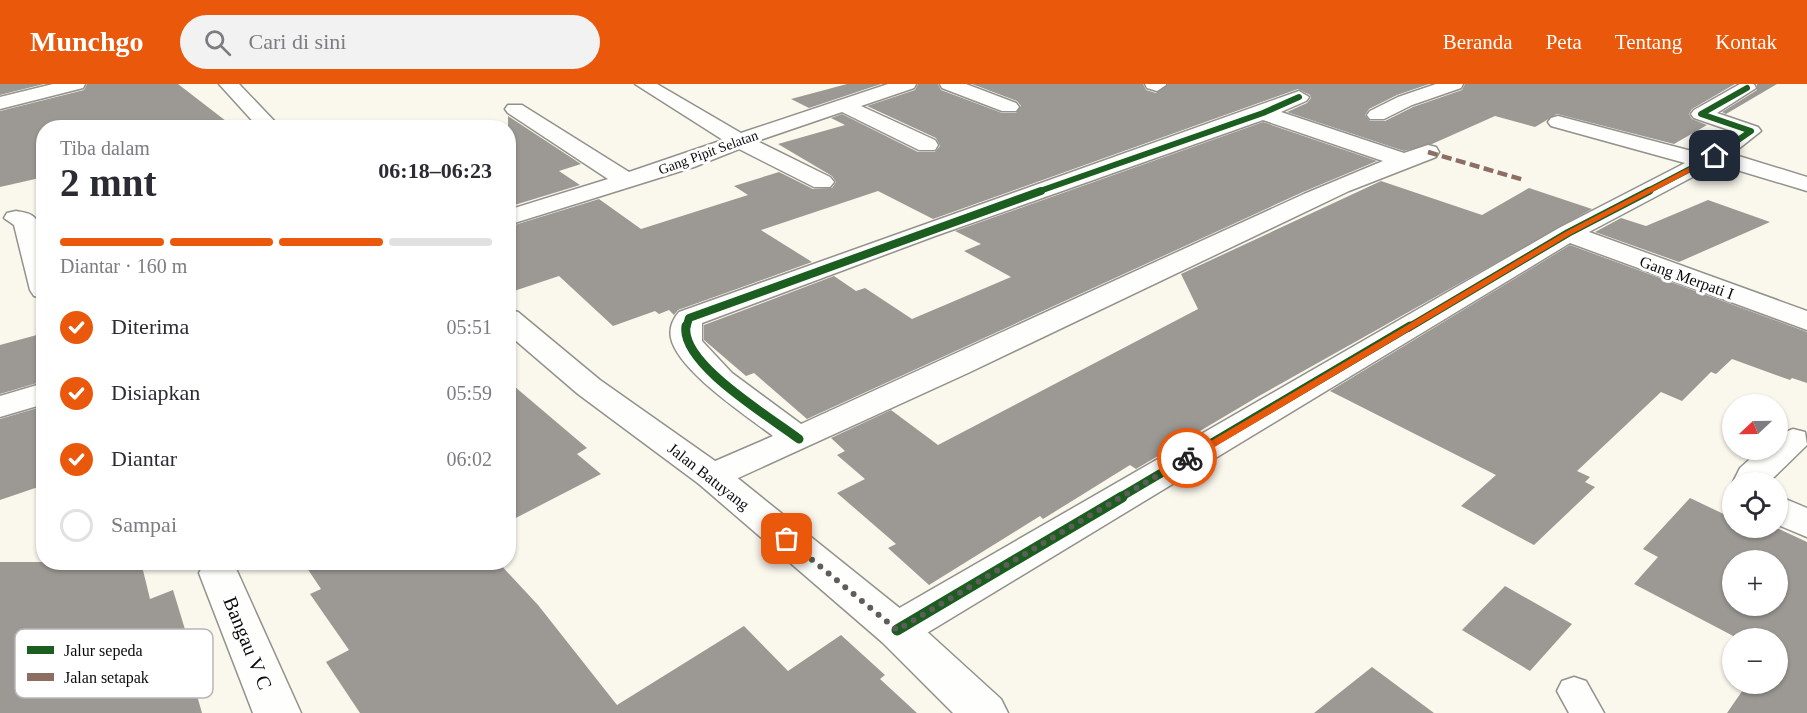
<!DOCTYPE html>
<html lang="id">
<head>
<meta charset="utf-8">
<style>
  body { margin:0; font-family:"Times New Roman",serif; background:#f2f2f3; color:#2b2b33; height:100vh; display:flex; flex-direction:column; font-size:22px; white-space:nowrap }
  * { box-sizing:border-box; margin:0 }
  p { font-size:20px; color:#7c7c81 }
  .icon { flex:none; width:33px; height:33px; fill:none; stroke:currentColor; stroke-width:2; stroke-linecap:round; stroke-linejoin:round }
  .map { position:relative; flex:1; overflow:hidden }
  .drawer { position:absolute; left:36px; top:36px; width:480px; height:450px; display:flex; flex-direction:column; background:#fff; border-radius:24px; box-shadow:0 2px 4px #0004 }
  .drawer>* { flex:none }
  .needle { width:39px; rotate:248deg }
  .controls { position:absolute; left:1722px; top:310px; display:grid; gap:12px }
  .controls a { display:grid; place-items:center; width:66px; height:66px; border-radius:50%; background:#fff; box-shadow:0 2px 4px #0004; font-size:30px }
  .pin { position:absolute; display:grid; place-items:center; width:51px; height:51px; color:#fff; margin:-26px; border-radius:12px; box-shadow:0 3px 9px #0006 }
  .courier { position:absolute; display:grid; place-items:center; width:60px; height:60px; margin:-30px; border:4px solid #ea580c; border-radius:50%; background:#fff; color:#222; box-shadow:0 2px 8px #0007 }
  .headline em { font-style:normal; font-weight:700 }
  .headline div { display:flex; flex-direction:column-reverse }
  .headline { display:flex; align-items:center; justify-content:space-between; height:102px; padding:0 24px }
  h1 { font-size:39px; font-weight:700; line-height:45px }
  .bar { display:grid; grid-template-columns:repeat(4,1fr); gap:9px 6px; align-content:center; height:72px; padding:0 24px }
  .bar i { height:8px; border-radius:4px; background:#e1e1e2 }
  .bar .current { background:#ea580c }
  .bar p { grid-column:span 4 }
  ol { padding:0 24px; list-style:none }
  li { display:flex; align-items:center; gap:18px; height:66px }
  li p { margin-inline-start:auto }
  li .icon { padding:6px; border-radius:50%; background:#ea580c; color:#fff; stroke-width:4 }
  li:last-child { color:#7c7c81 }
  li i { width:33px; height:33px; border:3px solid #e1e1e2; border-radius:50% }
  header { display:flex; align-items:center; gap:36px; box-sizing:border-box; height:84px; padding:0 30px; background:#ea580c; color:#fff }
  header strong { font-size:28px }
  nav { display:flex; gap:33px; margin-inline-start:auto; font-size:21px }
  .search { width:420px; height:54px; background:#f2f2f3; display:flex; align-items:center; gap:15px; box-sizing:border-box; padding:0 21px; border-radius:33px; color:#7c7c81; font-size:22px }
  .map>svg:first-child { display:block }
  .building { fill:#9c9994; fill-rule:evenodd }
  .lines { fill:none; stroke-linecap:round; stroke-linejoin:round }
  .service-casing { stroke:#92918c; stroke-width:3 }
  .minor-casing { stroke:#92918c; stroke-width:3 }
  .tertiary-casing { stroke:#92918c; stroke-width:3 }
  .service { fill:#fefefc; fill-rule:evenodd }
  .minor { fill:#fefefc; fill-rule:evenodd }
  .tertiary { fill:#fefefc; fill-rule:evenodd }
  .quiet { stroke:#8d6e63; stroke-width:4.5; stroke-dasharray:10 4.5; stroke-linecap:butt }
  .cycleway-far3-casing { stroke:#fff; stroke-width:8 }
  .cycleway-far2-casing { stroke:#fff; stroke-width:10 }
  .cycleway-far1-casing { stroke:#fff; stroke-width:13 }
  .cycleway-casing { stroke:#fff; stroke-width:15 }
  .cycleway-far3 { stroke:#1b5e20; stroke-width:6 }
  .cycleway-far2 { stroke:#1b5e20; stroke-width:8 }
  .cycleway-far1 { stroke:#1b5e20; stroke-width:9 }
  .cycleway { stroke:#1b5e20; stroke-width:11 }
  .route { fill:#ea580c }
  .done { stroke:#5e5d59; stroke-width:6; stroke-dasharray:0 10.8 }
  .labels { text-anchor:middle; stroke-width:6; stroke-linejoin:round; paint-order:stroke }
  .far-street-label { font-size:14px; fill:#0a0a0a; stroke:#fff }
  .street-label { font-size:16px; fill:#0a0a0a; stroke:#fff }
  .near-street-label { font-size:20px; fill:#0a0a0a; stroke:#fff }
  .key { fill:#fff; stroke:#b6b6b6; stroke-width:1.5 }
  .key-label { font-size:16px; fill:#0a0a0a }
</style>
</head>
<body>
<header>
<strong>Munchgo</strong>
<div class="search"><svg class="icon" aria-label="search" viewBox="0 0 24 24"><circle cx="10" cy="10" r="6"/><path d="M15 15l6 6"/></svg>Cari di sini</div>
<nav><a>Beranda</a><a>Peta</a><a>Tentang</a><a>Kontak</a></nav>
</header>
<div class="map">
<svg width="1807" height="629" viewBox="0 0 1807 629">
  <rect width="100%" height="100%" fill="#faf7ed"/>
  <path class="building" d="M0 0H44L0 11Z
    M87 0H178L235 44H44V93L0 103V27L84 6Z
    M847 0H881L809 24 791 15Z
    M918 0H938L941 6 1002 29H1016L1021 22 1017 17 972 0H1143L1146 6 1156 9 1168 0H1429L1397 11 1369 25 1365 31 1370 37H1385L1413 23 1462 6 1465 0H1735L1692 25 1689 30 1692 35 1707 41 1674 60 1557 30 1535 43 1495 32 1432 60 1404 67 1287 28 1307 19 1311 14 1310 11 1298 5 933 135 878 107 761 146 812 178 678 226 674 231 669 226 659 230 655 227 613 242 559 192 508 209V143L599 115 641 145 748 111 734 102 779 88 813 105 832 104 836 98 832 92 778 60 845 41 831 34 842 30 918 68H935L940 62 936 54 867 22 915 6Z
    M1757 0H1777L1726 30 1722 28 1757 6Z
    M508 32 581 80 559 87 580 101 508 123Z
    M1263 38 1377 77 1303 108 807 335 754 289 746 292 704 256V241L834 192 856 207 865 204 912 235 1011 193 964 167 981 160 955 147Z
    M1381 97 1482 131 1529 104 1592 125 1259 312 1136 385 1130 381 1043 435 1040 432 929 501 888 464 896 460 837 409 865 395 837 371 845 367 831 354 891 326 938 361 1198 225 1181 190Z
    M1708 116 1770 138 1679 178 1595 148 1621 134 1646 142Z
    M1570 161 1807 248V299L1792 294 1790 296 1732 275 1716 290 1711 288 1682 317 1661 308 1577 387 1590 393 1585 398 1595 403 1534 461 1461 422 1496 391 1330 307Z
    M44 249V297L0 310V261Z
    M508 297 587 364 577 370 601 390 508 438Z
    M44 322V401L0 416V335Z
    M1690 414 1732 434V444H1777L1807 458V629H1727L1747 600H1778V555H1739L1634 500 1658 473 1643 465ZM1732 477H1778V522H1732Z
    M0 478H141L150 515 173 506 201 598 194 601 202 629H0Z
    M303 478H498L538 521 617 621 744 542 788 587 841 551 885 591 880 595 917 629H360L326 578 349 566 310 510 321 505Z
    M1505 502 1572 540 1530 587 1462 546Z
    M1372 583 1434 629H1314Z"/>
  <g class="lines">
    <g class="service-casing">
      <path id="service" d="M1574 593 1586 597 1604 629H1569L1557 607 1562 597Z"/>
    </g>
    <g class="minor-casing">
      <path id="minor" d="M53 0H85L83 4 0 25V13Z
        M635 0H657L741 49 888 0H916L914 4 861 22 935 56 938 61 935 66H919L842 28 757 57 830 93 834 98 830 103H814L739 65 694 83 508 141V126L608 95 508 29 505 25 508 21H522L629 88 723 56Z
        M940 0H966L1016 19 1019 23 1016 27H1002L942 4Z
        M1145 0H1166V1L1157 7 1147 4Z
        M1436 0H1463L1461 4 1412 21 1384 35H1370L1367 31 1370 27 1398 13Z
        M1740 0H1754L1756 4 1717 29 1758 43 1761 47 1732 70 1807 93V107L1717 80 1589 148 1807 227V246L1570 159 912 558 897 563 882 558 875 546 882 534 1559 144 1685 79 1551 42 1548 38 1551 34 1558 32 1703 70 1735 48 1694 34 1691 30 1694 26Z
        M1299 7 1309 13 1306 17 1281 28 1404 69 1428 61 1436 63 1439 68 1436 73 1349 107 968 289 725 400 712 404 699 400 694 392 699 384 773 352C747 332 678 287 671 254 669 244 673 235 679 228ZM1263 36 1383 77 1304 110 801 340 732 289 702 257V239L935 152Z
        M16 127C22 128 30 129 34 133 48 145 44 196 44 214L34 212 30 206 14 141 4 134 7 129Z
        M44 299V320L0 333V312Z
        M1793 345 1805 348 1807 361 1768 399 1732 400 1740 384 1760 366H1778V351Z
        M1778 412 1807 424V453L1778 441Z
        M205 478H233L301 629H253L199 489Z"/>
    </g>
    <g class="tertiary-casing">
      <path id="tertiary" d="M219 0H239L281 44H259Z
        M508 225 518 228 600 296 725 384 912 534 1001 615 1008 629H953L882 558 699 400 578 310 508 250Z"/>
    </g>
    <use href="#service" class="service"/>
    <use href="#minor" class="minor"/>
    <use href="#tertiary" class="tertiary"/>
    <path class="quiet" d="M1428 68 1524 96"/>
    <g class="cycleway-far3-casing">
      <path id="cycleway-far3" d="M1037 108 1263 29 1299 13
        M1646 108 1715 72 1751 47 1701 30 1747 4"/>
    </g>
    <g class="cycleway-far2-casing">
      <path id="cycleway-far2" d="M686 244 689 234 1041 107
        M1408 244 1568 149 1649 107"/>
    </g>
    <g class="cycleway-far1-casing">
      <path id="cycleway-far1" d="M686 242C680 280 772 334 799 355
        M1119 414 1410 242"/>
    </g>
    <g class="cycleway-casing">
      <path id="cycleway" d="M897 546 1122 413"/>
    </g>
    <use href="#cycleway-far3" class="cycleway-far3"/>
    <use href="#cycleway-far2" class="cycleway-far2"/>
    <use href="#cycleway-far1" class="cycleway-far1"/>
    <use href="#cycleway" class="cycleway"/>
  </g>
  <path class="route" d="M1715 70 1717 74 1570 151 1191 377 1182 374 1565 148Z"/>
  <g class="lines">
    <path class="done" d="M787 455 897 546 1187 374"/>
  </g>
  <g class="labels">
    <g class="far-street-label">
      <text transform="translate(708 68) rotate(-20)" y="5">Gang Pipit Selatan</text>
    </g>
    <g class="street-label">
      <text transform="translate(1687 193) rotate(20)" y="6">Gang Merpati I</text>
      <text transform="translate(709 392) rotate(38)" y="6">Jalan Batuyang</text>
    </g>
    <g class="near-street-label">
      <text transform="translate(248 559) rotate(68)" y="7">Bangau V C</text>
    </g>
  </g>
  <rect x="15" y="545" width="198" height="69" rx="9" class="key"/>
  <rect x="27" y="562" width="27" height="8" fill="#1b5e20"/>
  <rect x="27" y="589" width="27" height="8" fill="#8d6e63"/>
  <g class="key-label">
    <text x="64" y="572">Jalur sepeda</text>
    <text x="64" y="599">Jalan setapak</text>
  </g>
</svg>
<div class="controls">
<a><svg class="needle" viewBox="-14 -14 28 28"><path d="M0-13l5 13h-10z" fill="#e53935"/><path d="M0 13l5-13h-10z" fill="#7c7c81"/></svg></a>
<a><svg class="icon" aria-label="locate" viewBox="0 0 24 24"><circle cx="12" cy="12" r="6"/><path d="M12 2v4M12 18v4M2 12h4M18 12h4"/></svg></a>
<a>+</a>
<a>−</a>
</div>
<div class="pin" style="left:787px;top:455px;background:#ea580c"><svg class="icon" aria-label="bag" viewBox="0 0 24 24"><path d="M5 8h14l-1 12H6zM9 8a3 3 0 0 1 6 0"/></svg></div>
<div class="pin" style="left:1715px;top:72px;background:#1f2937"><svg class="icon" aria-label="home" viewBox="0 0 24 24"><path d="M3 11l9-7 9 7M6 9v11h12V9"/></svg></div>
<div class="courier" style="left:1187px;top:374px"><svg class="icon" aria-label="bike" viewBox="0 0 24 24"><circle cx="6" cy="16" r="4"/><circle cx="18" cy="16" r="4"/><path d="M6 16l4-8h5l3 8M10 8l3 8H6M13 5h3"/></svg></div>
<section class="drawer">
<div class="headline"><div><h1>2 mnt</h1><p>Tiba dalam</p></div><em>06:18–06:23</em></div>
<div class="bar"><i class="current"></i><i class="current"></i><i class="current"></i><i></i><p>Diantar · 160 m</p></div>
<ol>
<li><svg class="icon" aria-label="check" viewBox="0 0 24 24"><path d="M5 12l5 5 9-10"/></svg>Diterima<p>05:51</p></li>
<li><svg class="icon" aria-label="check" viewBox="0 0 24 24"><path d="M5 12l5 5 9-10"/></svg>Disiapkan<p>05:59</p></li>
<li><svg class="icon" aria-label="check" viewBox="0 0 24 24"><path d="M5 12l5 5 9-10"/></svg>Diantar<p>06:02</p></li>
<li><i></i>Sampai</li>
</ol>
</section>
</div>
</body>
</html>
